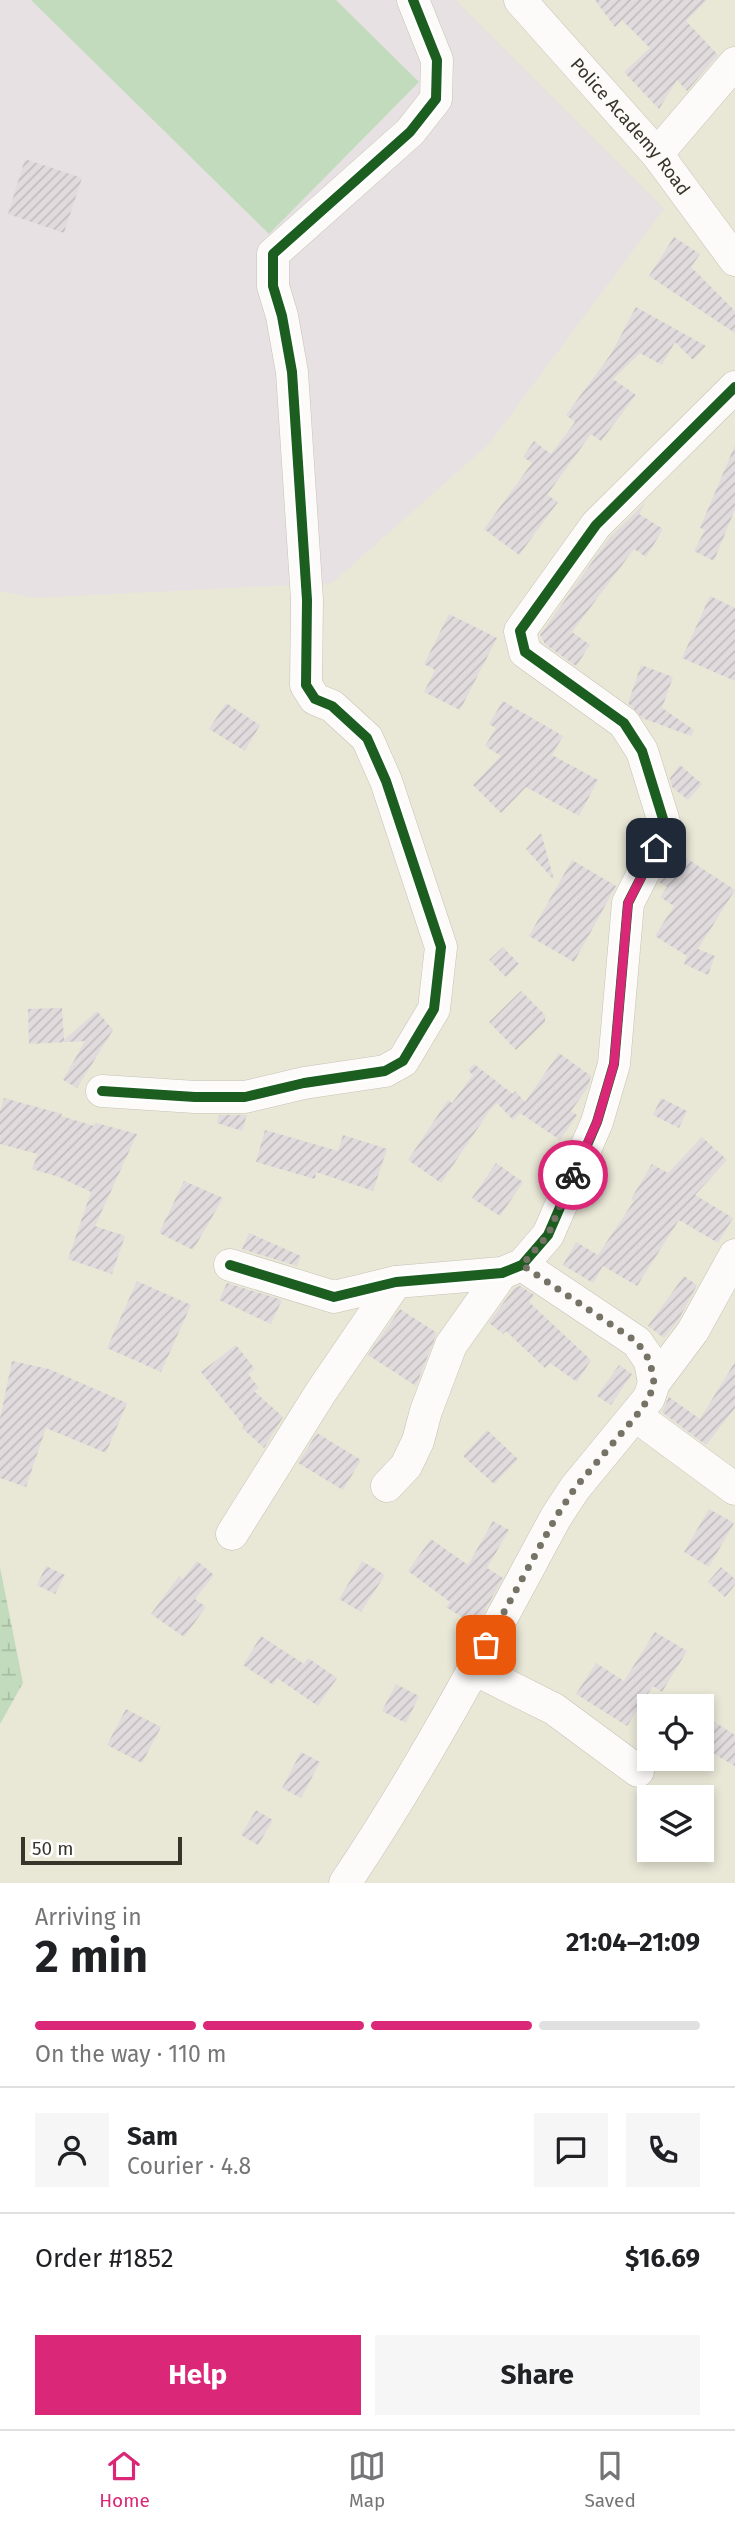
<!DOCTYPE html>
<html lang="en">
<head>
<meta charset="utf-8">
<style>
  body { margin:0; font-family:"Fira Sans",sans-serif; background:#f6f6f6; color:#202124; height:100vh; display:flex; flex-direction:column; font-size:26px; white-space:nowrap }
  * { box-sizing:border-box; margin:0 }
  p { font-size:23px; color:#757577 }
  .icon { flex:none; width:38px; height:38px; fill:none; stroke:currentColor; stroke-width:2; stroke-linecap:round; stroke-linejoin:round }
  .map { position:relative; height:1883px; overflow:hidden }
  .side { display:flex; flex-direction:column; background:#fff; flex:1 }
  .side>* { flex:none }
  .tools { position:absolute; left:637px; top:1694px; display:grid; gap:14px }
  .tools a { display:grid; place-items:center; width:77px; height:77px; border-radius:0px; background:#fff; box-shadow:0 4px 10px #0003; font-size:35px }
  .scale { position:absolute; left:21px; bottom:18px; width:161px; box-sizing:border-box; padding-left:7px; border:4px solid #373529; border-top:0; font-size:19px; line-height:24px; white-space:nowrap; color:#373529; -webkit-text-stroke:5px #fff; paint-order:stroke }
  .pin { position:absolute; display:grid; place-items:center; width:60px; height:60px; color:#fff; margin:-30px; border-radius:14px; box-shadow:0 4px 10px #0006 }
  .courier { position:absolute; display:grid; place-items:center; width:70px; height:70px; margin:-35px; border:5px solid #db2777; border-radius:50%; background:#fff; color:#222; box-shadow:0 2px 9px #0007 }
  .summary em { font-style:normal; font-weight:700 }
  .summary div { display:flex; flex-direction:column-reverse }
  .summary { display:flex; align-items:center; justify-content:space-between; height:119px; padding:0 35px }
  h1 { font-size:46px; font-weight:700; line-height:52px }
  .bar { display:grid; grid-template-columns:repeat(4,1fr); gap:10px 7px; align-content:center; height:84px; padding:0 35px }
  .bar i { height:9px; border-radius:5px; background:#e0e0e0 }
  .bar .selected { background:#db2777 }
  .bar p { grid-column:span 4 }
  .line { display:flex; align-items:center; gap:18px; padding:0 35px; border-top:2px solid #e0e0e0 }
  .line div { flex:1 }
  .round { display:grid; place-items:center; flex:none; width:74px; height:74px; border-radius:0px; background:#f6f6f6 }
  .button { display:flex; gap:14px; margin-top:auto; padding:14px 35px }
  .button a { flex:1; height:80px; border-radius:0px; background:#db2777; color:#fff; font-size:28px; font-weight:700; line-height:80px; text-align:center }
  .button a+a { background:#f6f6f6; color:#202124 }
  .dock { display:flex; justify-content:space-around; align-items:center; height:98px; border-top:2px solid #e0e0e0; background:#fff; font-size:19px; color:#757577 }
  .dock a { display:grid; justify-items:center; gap:4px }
  .dock .selected { color:#db2777 }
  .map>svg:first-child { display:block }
  .education { fill:#e8e1e4 }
  .wetland { fill:url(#wetland-marsh) }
  .pitch { fill:#c1dbbc }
  .building { fill:url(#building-hatch) }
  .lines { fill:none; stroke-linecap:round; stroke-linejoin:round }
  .minor-casing { stroke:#c4c3b6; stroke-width:33 }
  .minor { stroke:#fcfbf9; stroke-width:32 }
  .cycleway-casing { stroke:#fff; stroke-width:15 }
  .cycleway { stroke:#1b5e20; stroke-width:10 }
  .done { stroke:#757366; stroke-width:7; stroke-dasharray:0 12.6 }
  .route { stroke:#db2777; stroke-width:9 }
  .labels { text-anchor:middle; stroke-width:5; stroke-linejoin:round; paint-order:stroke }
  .street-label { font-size:18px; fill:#373529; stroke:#fff }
</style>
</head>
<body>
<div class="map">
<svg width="735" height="1883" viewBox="0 0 735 1883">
  <defs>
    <pattern id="wetland-marsh" width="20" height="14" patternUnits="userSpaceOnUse" patternTransform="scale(1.75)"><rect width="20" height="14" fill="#c1dbbc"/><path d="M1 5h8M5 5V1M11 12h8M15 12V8" fill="none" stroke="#a6bda2"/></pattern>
    <pattern id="building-hatch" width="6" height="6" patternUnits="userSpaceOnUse" patternTransform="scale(1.75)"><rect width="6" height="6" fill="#e1dbde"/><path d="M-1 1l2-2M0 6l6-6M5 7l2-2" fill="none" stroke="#c2bdbe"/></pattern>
  </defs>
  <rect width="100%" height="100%" fill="#e9e7d6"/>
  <path class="education" d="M0 0H455L664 209 489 444 332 583 33 598 0 591Z"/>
  <path class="wetland" d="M0 1567 23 1683 0 1724Z"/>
  <path class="pitch" d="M31 0H336L419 82 269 234Z"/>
  <path class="building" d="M595 0H707L686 21 718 55 687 91 677 80 659 109 624 72 650 48 622 20 615 27Z
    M25 159 82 178 64 233 8 214Z
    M674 237 700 254 691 267 735 311V333L649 276Z
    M636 307 706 346 693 360 675 342 662 365 640 353 613 379 636 395 601 441 591 434 547 495 558 502 519 555 484 529 532 463 523 457 534 441 551 454 575 422 566 415 611 354Z
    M735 445V509L714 561 694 551 705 530 700 528Z
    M646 502 639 514 663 529 646 557 634 549 572 632 590 645 576 666 545 644 540 635 610 537Z
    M710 596 735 608V681L682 658Z
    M449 614 497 638 460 710 424 692 435 670 424 664Z
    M641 665 673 677 662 708 694 730 691 736 642 718 628 703Z
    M503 701 563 736 552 755 598 780 579 816 526 787 501 813 473 785 501 756 485 746 496 728 489 724Z
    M226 703 260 725 245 751 209 729Z
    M680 765 702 784 688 800 672 787 670 778Z
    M541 833 554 880 526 849Z
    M673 854 684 861 686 858 735 890 698 949 715 956 708 975 684 964 687 956 655 936 674 906 660 897 667 887 659 882Z
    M572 860 616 886 574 962 529 936Z
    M503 947 519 964 506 977 489 960Z
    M521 991 545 1015V1022L516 1050 489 1022Z
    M62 1008 64 1040 97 1011 113 1030 77 1088 63 1080 85 1041 29 1044 28 1009Z
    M559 1053 591 1076 588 1087 571 1111 577 1115 560 1140 520 1113 513 1120 497 1103 490 1110 441 1183 408 1160 448 1100 452 1103 473 1075 468 1070 474 1064 513 1094 515 1091 525 1102Z
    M4 1098 62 1114 61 1116 94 1126 96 1123 137 1134 95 1226 125 1236 112 1274 68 1259 91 1192 59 1177 32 1169 38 1154 0 1144V1111Z
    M661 1098 687 1111 679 1128 653 1115Z
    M219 1115H247L242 1131 217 1123Z
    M265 1130 338 1151 343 1135 387 1149 373 1191 316 1172 315 1179 256 1162Z
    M702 1137 727 1160 695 1195 733 1218 718 1243 679 1220 637 1286 603 1266 593 1283 563 1265 576 1242 598 1255 634 1201 631 1199 652 1164 668 1173Z
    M496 1163 523 1182 500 1216 472 1198Z
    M184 1181 223 1198 193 1250 159 1233Z
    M249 1233 301 1256 297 1266 242 1249Z
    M684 1276 697 1285 678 1321 664 1338 648 1326Z
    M137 1281 191 1305 161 1372 107 1348Z
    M227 1283 282 1300 271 1324 219 1300Z
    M520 1286 534 1295 529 1302 591 1360 577 1382 550 1363 545 1368 506 1331 503 1334 489 1323 514 1288Z
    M400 1309 437 1333 416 1386 368 1355Z
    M236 1345 255 1369 248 1374 259 1388 254 1391 283 1417 264 1448 242 1428 244 1426 201 1372Z
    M12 1361 49 1369 127 1403 106 1453 46 1428 26 1487 0 1478V1419Z
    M735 1362V1408L706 1445 662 1412 669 1397 700 1419Z
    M619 1365 632 1374 611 1405 597 1396Z
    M487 1430 518 1459 494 1484 463 1456Z
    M317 1433 361 1460 343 1490 298 1463Z
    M709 1509 734 1523 709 1567 684 1552Z
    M493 1521 509 1530 487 1568 503 1578 476 1626 446 1607 450 1602 408 1571 431 1539 468 1565Z
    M197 1561 214 1575 195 1599 206 1607 184 1637 151 1614 179 1576 183 1579Z
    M362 1561 385 1575 361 1612 339 1599Z
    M46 1566 65 1575 55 1594 37 1585Z
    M721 1567 735 1579V1585L725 1597 708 1582Z
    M655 1632 687 1651 662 1692 653 1686 627 1726 576 1694 596 1663 624 1681Z
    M261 1636 304 1664 308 1658 337 1678 318 1706 277 1678 273 1685 243 1665Z
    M396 1684 419 1696 406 1723 382 1711Z
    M126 1709 161 1727 142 1763 107 1745Z
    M702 1714 735 1735V1766L702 1747Z
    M301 1752 320 1762 301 1798 282 1788Z
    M256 1810 273 1820 258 1845 241 1835Z"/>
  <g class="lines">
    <g class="minor-casing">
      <g id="minor">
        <path id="s1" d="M520 0 657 154 735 260"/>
        <path d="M657 154 735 63"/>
        <path d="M102 1091 195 1097H245L304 1083 385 1071 403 1061 434 1009 441 947 386 781 367 738 332 706 315 699 306 685 307 600 292 372 282 316 273 286V254L410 132 436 99 437 60 413 0"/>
        <path d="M230 1265 334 1297 396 1282 502 1273 522 1265 548 1235 597 1122 614 1064 628 903 656 848 664 822 642 751 624 723 525 652 520 631 596 525 735 387"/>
        <path d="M522 1265 637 1342 650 1361 654 1383"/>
        <path d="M636 1416 735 1489"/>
        <path d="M387 1486 406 1466 418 1441 426 1411 451 1345 502 1273"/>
        <path d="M232 1534 321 1392 396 1282"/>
        <path d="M474 1669 554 1709 638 1771"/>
        <path d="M345 1883C424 1766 489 1641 556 1517L575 1488 649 1398 654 1383 693 1331 735 1255"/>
      </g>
    </g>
    <use href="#minor" class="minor"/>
    <g class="cycleway-casing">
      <path id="cycleway" d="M102 1091 195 1097H245L304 1083 385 1071 403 1061 434 1009 441 947 386 781 367 738 332 706 315 699 306 685 307 600 292 372 282 316 273 286V254L410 132 436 99 437 60 413 0
        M230 1265 334 1297 396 1282 502 1273 522 1265 548 1235 597 1122 614 1064 628 903 656 848 664 822 642 751 624 723 525 652 520 631 596 525 735 387"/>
    </g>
    <use href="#cycleway" class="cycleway"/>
  </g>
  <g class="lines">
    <path class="done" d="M486 1645 556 1517 575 1488 636 1416 649 1398 654 1383 650 1361 637 1342 522 1265 548 1235 573 1175"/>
    <path class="route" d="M573 1175 597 1122 614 1064 628 903 656 848"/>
  </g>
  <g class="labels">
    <g class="street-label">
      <text dy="6" stroke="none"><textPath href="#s1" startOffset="168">Police Academy Road</textPath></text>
    </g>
  </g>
</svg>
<div class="tools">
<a><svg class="icon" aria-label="locate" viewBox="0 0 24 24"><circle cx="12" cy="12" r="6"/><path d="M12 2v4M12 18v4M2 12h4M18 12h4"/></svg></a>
<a><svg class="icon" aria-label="layers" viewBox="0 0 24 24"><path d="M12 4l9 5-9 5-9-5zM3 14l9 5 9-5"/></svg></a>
</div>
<div class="scale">50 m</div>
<div class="pin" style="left:486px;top:1645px;background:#ea580c"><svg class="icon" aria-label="bag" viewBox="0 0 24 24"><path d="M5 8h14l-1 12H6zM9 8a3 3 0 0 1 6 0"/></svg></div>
<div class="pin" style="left:656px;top:848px;background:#1f2937"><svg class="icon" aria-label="home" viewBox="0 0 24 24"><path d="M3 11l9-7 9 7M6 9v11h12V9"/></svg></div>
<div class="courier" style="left:573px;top:1175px"><svg class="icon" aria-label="bike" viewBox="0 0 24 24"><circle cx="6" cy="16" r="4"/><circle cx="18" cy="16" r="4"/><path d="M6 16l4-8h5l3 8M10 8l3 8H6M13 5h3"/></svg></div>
</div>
<section class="side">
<div class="summary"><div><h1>2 min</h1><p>Arriving in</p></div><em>21:04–21:09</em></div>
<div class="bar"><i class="selected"></i><i class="selected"></i><i class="selected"></i><i></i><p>On the way · 110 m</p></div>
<div class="line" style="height:126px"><a class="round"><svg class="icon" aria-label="person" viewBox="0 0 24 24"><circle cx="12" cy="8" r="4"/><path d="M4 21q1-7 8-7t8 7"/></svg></a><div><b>Sam</b><p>Courier · 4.8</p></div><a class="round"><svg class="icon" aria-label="chat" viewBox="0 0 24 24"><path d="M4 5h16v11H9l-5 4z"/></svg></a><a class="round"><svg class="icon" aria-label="phone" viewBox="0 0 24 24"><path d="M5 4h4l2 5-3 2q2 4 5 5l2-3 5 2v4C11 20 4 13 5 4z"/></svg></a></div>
<div class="line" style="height:91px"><div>Order #1852</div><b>$16.69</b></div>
<div class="button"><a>Help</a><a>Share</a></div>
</section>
<nav class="dock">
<a class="selected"><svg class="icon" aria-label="home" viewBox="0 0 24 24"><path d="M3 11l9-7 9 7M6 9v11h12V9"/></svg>Home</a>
<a><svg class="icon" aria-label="map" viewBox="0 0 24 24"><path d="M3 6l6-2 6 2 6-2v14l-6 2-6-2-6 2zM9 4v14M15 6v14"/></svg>Map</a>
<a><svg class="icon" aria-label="saved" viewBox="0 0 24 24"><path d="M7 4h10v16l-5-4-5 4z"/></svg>Saved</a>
</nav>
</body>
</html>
